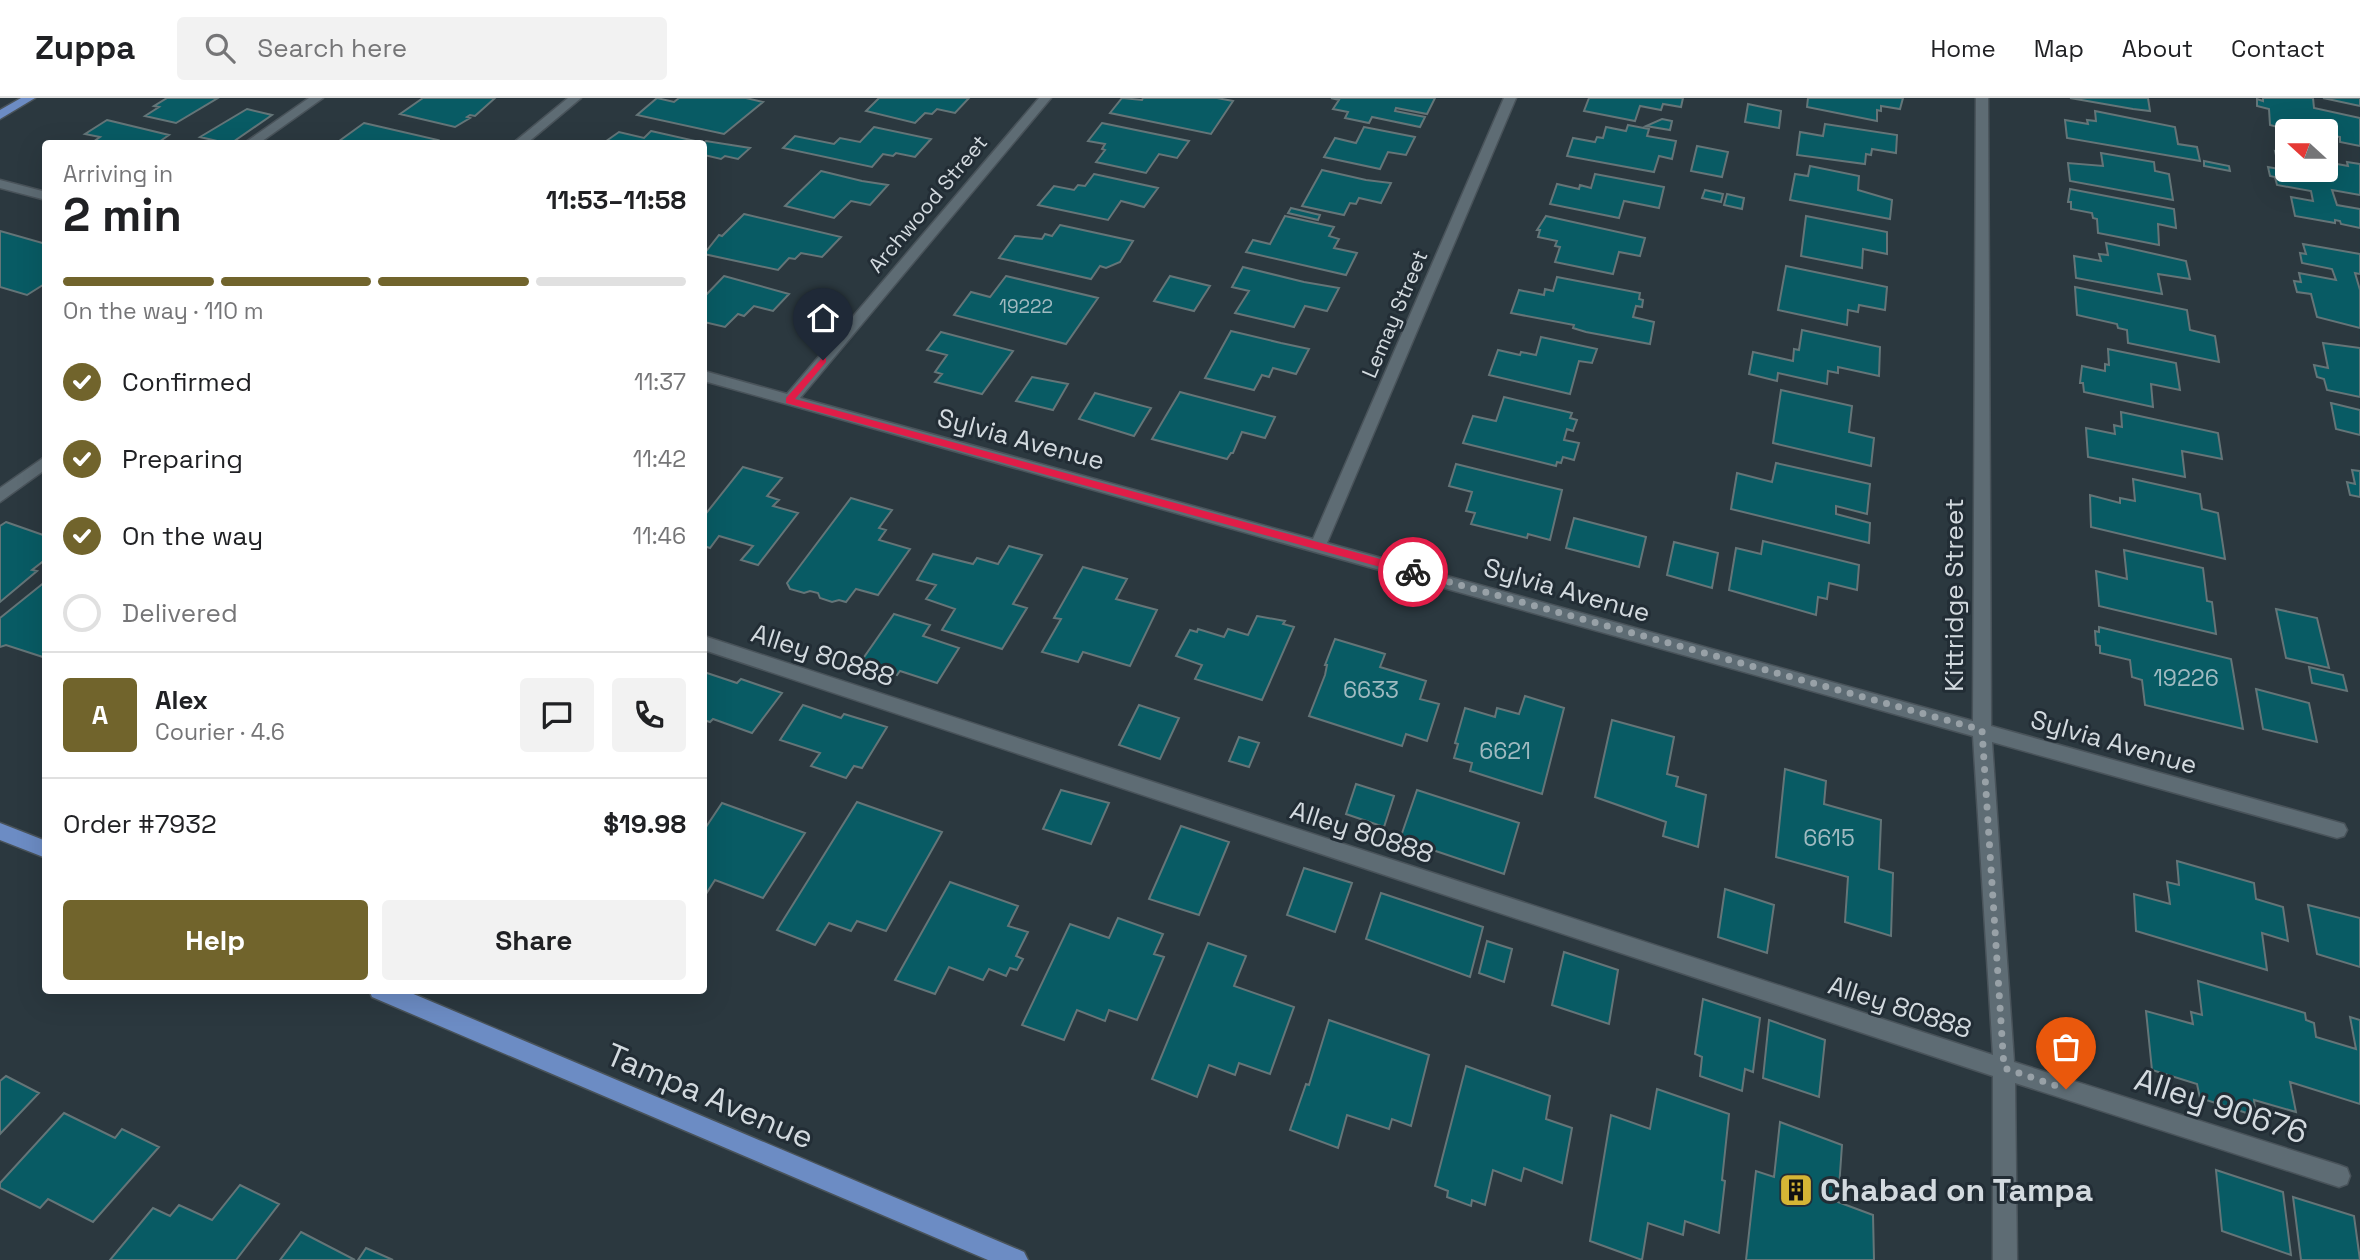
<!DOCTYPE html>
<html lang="en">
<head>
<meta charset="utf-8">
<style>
  body { margin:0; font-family:"Space Grotesk",sans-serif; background:#f2f2f2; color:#202124; height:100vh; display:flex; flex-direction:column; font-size:26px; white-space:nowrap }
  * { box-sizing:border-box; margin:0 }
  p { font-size:23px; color:#757577 }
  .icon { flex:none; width:38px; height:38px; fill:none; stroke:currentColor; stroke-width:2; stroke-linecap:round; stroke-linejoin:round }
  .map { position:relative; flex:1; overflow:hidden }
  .side { position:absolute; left:42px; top:42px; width:665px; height:854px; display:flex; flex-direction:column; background:#fff; border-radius:7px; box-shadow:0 7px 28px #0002 }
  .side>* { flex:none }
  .needle { width:46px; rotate:291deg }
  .buttons { position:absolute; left:2275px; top:21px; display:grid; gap:14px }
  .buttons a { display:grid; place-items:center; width:63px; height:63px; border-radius:7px; background:#fff; box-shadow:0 7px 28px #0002; font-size:35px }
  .pin { position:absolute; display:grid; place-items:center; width:60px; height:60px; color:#fff; margin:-72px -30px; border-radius:50% 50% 50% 0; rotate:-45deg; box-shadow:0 0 7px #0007 }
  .pin .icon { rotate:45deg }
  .courier { position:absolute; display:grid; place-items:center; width:70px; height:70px; margin:-35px; border:5px solid #e11d48; border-radius:50%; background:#fff; color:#222; box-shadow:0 2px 9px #0007 }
  .head em { font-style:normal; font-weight:700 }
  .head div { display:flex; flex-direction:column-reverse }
  .head { display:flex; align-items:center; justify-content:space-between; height:119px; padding:0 21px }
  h1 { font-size:46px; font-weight:700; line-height:52px }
  .bar { display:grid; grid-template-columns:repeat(4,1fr); gap:10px 7px; align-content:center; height:84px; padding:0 21px }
  .bar i { height:9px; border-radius:5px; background:#e0e0e0 }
  .bar .current { background:#71642c }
  .bar p { grid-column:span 4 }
  .line { display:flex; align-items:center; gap:18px; padding:0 21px; border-top:2px solid #e0e0e0 }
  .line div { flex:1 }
  .round { display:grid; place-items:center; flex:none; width:74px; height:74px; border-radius:7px; background:#f2f2f2 }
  ol { padding:0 21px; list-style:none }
  li { display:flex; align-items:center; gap:21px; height:77px }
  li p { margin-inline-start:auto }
  li .icon { padding:7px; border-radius:50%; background:#71642c; color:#fff; stroke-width:4 }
  li:last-child { color:#757577 }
  li i { width:38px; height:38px; border:4px solid #e0e0e0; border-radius:50% }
  .action { display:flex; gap:14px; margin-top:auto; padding:14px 21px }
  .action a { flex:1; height:80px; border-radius:7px; background:#71642c; color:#fff; font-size:28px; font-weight:700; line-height:80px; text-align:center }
  .action a+a { background:#f2f2f2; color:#202124 }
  header { display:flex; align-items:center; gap:42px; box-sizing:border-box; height:98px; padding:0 35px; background:#fff; border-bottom:2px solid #e0e0e0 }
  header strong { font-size:33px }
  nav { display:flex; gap:38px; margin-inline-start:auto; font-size:24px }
  .search { width:490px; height:63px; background:#f2f2f2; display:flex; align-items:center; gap:18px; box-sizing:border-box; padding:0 24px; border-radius:7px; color:#757577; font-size:26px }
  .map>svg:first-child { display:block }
  .building { fill:#085b64; stroke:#647578; stroke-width:2 }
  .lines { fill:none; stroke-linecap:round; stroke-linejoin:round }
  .minor-casing { stroke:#49535a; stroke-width:3 }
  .major-casing { stroke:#49535a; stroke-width:3 }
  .minor { fill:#5e6c74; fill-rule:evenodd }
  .major { fill:#6c8cc4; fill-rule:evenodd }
  .route { fill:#e11d48 }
  .done { stroke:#98a1a7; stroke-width:7; stroke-dasharray:0 12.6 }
  .labels { text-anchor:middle; stroke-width:6; stroke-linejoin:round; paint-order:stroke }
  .far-number-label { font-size:19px; fill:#a0bac0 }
  .far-street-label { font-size:21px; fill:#d3dadf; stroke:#222d35 }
  .number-label { font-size:23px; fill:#a0bac0 }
  .street-label { font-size:26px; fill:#d3dadf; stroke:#222d35 }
  .near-street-label { font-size:32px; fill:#d3dadf; stroke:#222d35 }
  .near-poi-label { font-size:32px; font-weight:bold; fill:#d3dadf; stroke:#222d35; text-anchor:start }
</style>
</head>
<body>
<header>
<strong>Zuppa</strong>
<div class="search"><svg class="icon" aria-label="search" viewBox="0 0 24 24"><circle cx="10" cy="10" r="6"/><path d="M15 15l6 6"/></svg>Search here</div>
<nav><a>Home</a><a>Map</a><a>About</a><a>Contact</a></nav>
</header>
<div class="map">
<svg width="2360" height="1162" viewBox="0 0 2360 1162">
  <rect width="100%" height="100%" fill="#2b383f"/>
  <path class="building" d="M167 0H166H218L176 25 145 18 159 9 154 8Z
    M423 0H495L475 18 470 17 467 19 470 20 455 29 400 16Z
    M657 0 674 4 679 0H746L763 4 724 36 637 17Z
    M879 0H969L955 15 937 11 932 16 925 15 915 25 866 13Z
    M1122 0 1142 2 1143 0H1217L1233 3 1211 36 1110 15Z
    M1331 0H1435L1427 16 1396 10 1395 13 1425 19 1420 29 1372 19 1369 25 1345 20 1348 14 1333 11 1339 2Z
    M1589 0H1683L1681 9 1663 6 1661 12 1640 8 1635 23 1584 13Z
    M1808 0H1903L1900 11 1881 8V13L1877 12V23L1807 9Z
    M2070 0H2148L2150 13 2133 11Z
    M2263 0H2313L2314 10 2360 20V48L2340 44V39L2326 36V33H2293L2270 27 2269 11 2257 8V1L2263 3Z
    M2323 0H2360V8Z
    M1748 6 1781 13 1779 30 1745 24Z
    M247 11 272 17 230 46 200 39Z
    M2095 13 2175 29 2178 46 2197 49 2200 63 2067 40 2065 22 2088 26 2087 22 2096 23Z
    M1662 21 1672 23 1670 32 1646 28Z
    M107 22 169 37 156 46 147 43 90 46 100 39 85 36Z
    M364 25 438 42 434 46H335Z
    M1102 25 1189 43 1177 60 1159 56 1146 75 1096 64 1105 52 1102 51 1105 46 1088 43Z
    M1825 26 1897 37 1896 55 1872 51 1871 57 1866 56 1865 66 1797 57 1800 34 1823 38Z
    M1628 27 1649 31 1647 38 1676 43 1672 61 1659 58 1654 74 1567 58 1573 40 1595 44 1597 39 1603 40 1606 29 1626 33Z
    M874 29 931 41 915 59 896 55 893 58 883 56 872 69 783 50 795 38 834 46 840 40 860 44Z
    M1364 29 1415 39 1406 57 1388 54 1380 71 1324 59 1335 40 1356 45Z
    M651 33 704 45 706 43 750 50 738 61 725 58 721 61 704 57V46H602L619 34 644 40Z
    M1697 48 1728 54 1722 79 1691 73Z
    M2275 53 2287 55V72H2326V64L2348 68 2347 64 2360 66V97L2332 92 2337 107 2360 111V130L2341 126 2340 123 2335 122V125L2295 118 2291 99 2313 103 2311 93 2277 87 2275 79 2270 78 2268 69 2279 71Z
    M2101 55 2154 64 2155 73 2169 76 2173 102 2070 83 2068 65 2103 68Z
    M2204 63 2229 68 2230 73 2204 68Z
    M1810 68 1859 78 1858 92 1892 102 1890 121 1790 102 1795 76 1808 78Z
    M1322 72 1366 82 1391 85 1381 105 1359 100 1356 106 1350 105 1344 117 1302 108Z
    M821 73 862 83 888 87 870 107 851 103 834 120 785 108Z
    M1094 76 1158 90 1144 109 1121 103 1108 122 1038 107 1054 88 1074 92 1078 87 1085 88Z
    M1595 76 1664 89 1659 110 1624 103 1619 120 1550 106 1557 86 1579 91 1580 87 1591 90Z
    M2070 91 2174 111 2176 130 2158 126 2159 147 2098 135 2097 121 2093 120 2092 115 2071 111V104H2068Z
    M1705 92 1723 96 1721 104 1702 100Z
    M1727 96 1744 100 1742 111 1724 107Z
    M1291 110 1320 117 1318 122 1288 115Z
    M744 116 841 139 822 159 801 155 795 161 789 160 778 172 704 156 719 137 722 138Z
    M1285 118 1334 129 1329 138 1339 141 1334 150 1357 155 1346 177 1246 154 1253 142 1270 146Z
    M1546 118 1645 140 1640 158 1619 154 1613 176 1555 164 1560 149 1555 148 1557 143 1538 139 1540 132H1537Z
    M1806 118 1887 134V156L1863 151 1862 170 1801 158Z
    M1060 127 1133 143 1120 164 1106 170 1100 168 1091 181 999 160 1015 138 1042 141 1045 136 1052 138Z
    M0 133 46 146V185L27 197 0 189Z
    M2106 145 2186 163 2190 181 2158 176 2162 196 2076 180 2074 158 2101 163 2099 156 2108 157Z
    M2303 146 2360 156V176L2355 175 2360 192V230L2317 219 2311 196 2297 194 2294 183 2301 184 2299 175 2336 182 2332 171 2302 165 2300 155 2306 156Z
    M1786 168 1887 189 1885 212 1859 207 1858 214 1848 212 1847 227 1778 212Z
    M1243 169 1304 184 1339 190 1327 213 1305 208 1294 229 1235 215 1249 193 1232 189Z
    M724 178 789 196 773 213 754 208 744 218 738 216 725 229 704 224 706 213 704 212V199Z
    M1006 178 1098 200 1066 246 954 217 971 194 990 199Z
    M1170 178 1210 188 1194 213 1154 203Z
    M1557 179 1640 195 1639 201 1643 202 1642 209 1636 208 1633 219 1654 224 1650 246 1586 234 1573 230 1574 227 1511 215 1519 192 1544 197 1545 191 1553 193Z
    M2075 189 2187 212 2190 232 2215 238 2219 264 2128 245 2127 232 2118 230 2117 226 2077 217Z
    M1802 232 1880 249 1879 278 1838 269V275L1828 273 1827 286 1778 275 1777 283 1749 276 1753 254 1793 263 1794 251 1799 252Z
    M1231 233 1281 245 1309 251 1296 276 1273 270 1269 279 1262 277 1254 292 1205 280Z
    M941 234 1013 253 982 296 935 284 942 276 935 274 947 257 927 252Z
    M1541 239 1597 251 1592 265 1579 263 1570 296 1489 277 1498 252 1520 257 1521 254 1536 257Z
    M2323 245 2360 250V299L2327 292 2324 281 2317 279 2314 267 2328 270Z
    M2108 251 2176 265 2180 292 2151 286 2153 309 2084 294 2083 285H2080L2082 268 2105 273V266L2109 267Z
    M1032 279 1068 286 1053 312 1016 303Z
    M1781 292 1852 308 1849 334 1874 340 1871 368 1773 345Z
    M1180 294 1275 319 1265 340 1242 334 1233 355H1231L1227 361 1152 341Z
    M1095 295 1151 310 1134 338 1079 321Z
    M1504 299 1572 315 1570 320 1577 322 1573 333 1567 331 1564 342 1579 345 1574 362 1563 359 1561 365 1557 364 1556 368 1463 345 1473 318 1496 323Z
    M2331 305 2360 312V337L2336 331Z
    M2121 314 2218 335 2222 361 2182 353 2185 379 2088 359 2086 330 2115 336 2114 327 2122 329Z
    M1776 365 1870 386 1867 416 1836 408V416L1870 425 1869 445 1731 411 1737 375 1772 384Z
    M1456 366 1562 392 1550 442 1528 436 1527 440 1471 426 1475 415 1466 413 1472 394 1449 388Z
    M743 369 782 380 767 398 779 402 773 408 798 415 758 467 741 462 753 448 719 438 710 450 704 448V418Z
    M2352 372 2360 373V399L2350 397 2347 384 2355 386Z
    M2133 381 2200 396 2202 411 2218 415 2225 461 2091 429 2090 397 2120 405V400L2135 403Z
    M851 400 892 412 879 430 886 432 879 442 910 451 878 497 856 491 846 504 839 502 832 504 820 500 818 495 810 493 804 495 790 491 787 485Z
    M1574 420 1646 439 1639 469 1566 450Z
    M6 424 46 438V461L32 472 37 473 0 504V428Z
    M1763 443 1859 467 1857 492 1829 485 1827 501 1818 499 1816 517 1729 492 1736 450 1761 456Z
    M1674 444 1718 455 1712 490 1667 477Z
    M1009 448 1042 457 1013 506 1027 510 1002 551 942 532 955 511 926 501 936 487 917 482 933 456 973 466 977 460 998 466Z
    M2124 452 2203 470 2207 503 2212 504 2216 536 2099 508 2096 473 2127 481Z
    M1083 469 1127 481 1116 501 1157 512 1130 568 1083 554 1078 564 1042 554 1061 521 1054 520Z
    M46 483V560L6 547 0 549V520Z
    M2276 511 2317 520 2329 570 2286 560Z
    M894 516 930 527 923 538 959 550 937 585 900 573 897 577 860 565Z
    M1257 518 1285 523 1283 526 1294 529 1262 602 1195 581 1202 567 1176 558 1190 532 1197 534 1198 531 1224 539 1228 531 1248 537Z
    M2099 529 2231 561 2243 631 2145 607 2142 582 2132 579 2130 562 2100 555V548L2096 547 2095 533 2099 534Z
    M1335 541 1385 556 1380 569 1426 583 1420 601 1439 606 1427 643 1406 636 1402 648 1309 618 1325 577 1327 567H1325Z
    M2309 569 2343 577 2347 593 2312 585Z
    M704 574 737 585 741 581 782 595 752 635 713 621 710 624 704 622Z
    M2256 591 2309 605 2317 644 2263 631Z
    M1525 598 1564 610 1542 696 1470 673 1472 665 1454 660 1458 646 1455 645 1465 610 1495 619 1497 610 1519 616Z
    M803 607 841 620 844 616 887 629 862 670 854 668 846 680 811 668 820 655 780 642Z
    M1139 607 1179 620 1160 661 1119 647Z
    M1612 622 1674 639 1667 676 1678 679 1676 688 1706 697 1698 749 1663 738 1666 724 1595 699Z
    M1239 639 1259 645 1249 669 1229 663Z
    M1785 671 1826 683 1824 706 1881 722 1879 771 1893 775 1891 838 1845 824 1848 779 1776 759Z
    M1356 686 1394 698 1384 729 1346 716Z
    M1061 692 1109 705 1091 746 1043 731Z
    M1417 692 1519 725 1504 776 1400 741Z
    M857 704 942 734 886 833 857 823 851 833 829 825 815 847 777 832Z
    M722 705 805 735 763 800 715 782 704 799V732Z
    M1181 728 1229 744 1199 817 1149 801Z
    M2177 763 2254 785 2256 801 2283 809 2288 843 2262 835 2267 872 2136 833 2134 796 2170 806 2167 784 2179 787Z
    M1304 770 1352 785 1335 834 1287 817Z
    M950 784 1018 808 1008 828 1028 834 1016 858 1023 861 1017 872 1010 870 1006 878 989 871 983 882 949 869 935 896 895 882Z
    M1725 791 1774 807 1767 855 1718 839Z
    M1381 795 1483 829 1470 879 1366 841Z
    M2308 807 2360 820V869L2317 856Z
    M1118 820 1163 836 1154 856 1164 859 1137 922 1109 912 1105 923 1077 912 1064 942 1022 927 1070 826 1109 840Z
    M1487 843 1512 851 1504 884 1479 875Z
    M1208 845 1246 858 1234 888 1294 909 1270 976 1239 965 1235 977 1209 967 1197 999 1152 981Z
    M1564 854 1618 872 1609 926 1552 907Z
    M2198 883 2305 915 2306 922 2314 925 2316 939 2356 951 2350 919 2360 922V1006L2290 984 2296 1014 2254 1002 2256 1018 2200 1000 2197 986 2152 972 2146 913 2193 926 2191 914 2202 917Z
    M1703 901 1760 920 1753 974 1745 971 1742 993 1700 978 1702 959 1695 956Z
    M1329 922 1429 957 1411 1028 1392 1021 1389 1031 1347 1017 1338 1050 1290 1032 1306 986 1309 987Z
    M1769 922 1825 942 1819 999 1763 980Z
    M1466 968 1550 998 1546 1021 1572 1030 1562 1085 1524 1070 1521 1083 1493 1072 1485 1107 1472 1102 1471 1108 1447 1099 1448 1093 1435 1088Z
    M6 978 39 995 0 1036V983Z
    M1657 991 1729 1016 1722 1082 1725 1083 1719 1135 1685 1123 1683 1137 1648 1125 1642 1162 1590 1143 1611 1017 1650 1031Z
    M64 1015 115 1040 122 1031 159 1049 93 1124 48 1101 40 1110 0 1090V1085Z
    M1780 1024 1842 1047 1838 1104 1873 1117 1874 1162H1746L1756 1073 1774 1079Z
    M2216 1072 2283 1094 2291 1157 2222 1133Z
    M240 1087 279 1106 236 1162H110L153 1110 170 1118 179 1107 212 1122Z
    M2293 1099 2354 1118 2360 1162H2301Z
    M301 1134 355 1162H280Z
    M366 1150 393 1162H358Z"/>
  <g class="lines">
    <g class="minor-casing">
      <path id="minor" d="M309 0H323L258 46H243Z
        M568 0H581L526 46H512Z
        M1039 0H1051L800 300 1313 441 1504 0H1516L1327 445 1973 623 1976 0H1988L1991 628 2337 724 2344 726 2347 732 2344 738 2337 740 1992 644 2014 964 2339 1067 2347 1070 2350 1078 2347 1086 2339 1089 2015 985 2017 1162H1993V978L704 552V538L1993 957 1973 638 704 283V273L787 296Z
        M0 82 46 94V102L0 90Z
        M46 358V371L0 404V390Z"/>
    </g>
    <g class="major-casing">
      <path id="major" d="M21 0H35L0 21V12Z
        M0 725 46 743V760L0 742Z
        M369 892H404L1024 1154 1028 1162H988L372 899Z"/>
    </g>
    <use href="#minor" class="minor"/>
    <use href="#major" class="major"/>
  </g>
  <path class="route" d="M823 259 826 260V264L795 301 1413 470 1419 474 1413 478 786 305V300Z"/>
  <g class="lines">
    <path class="done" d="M1413 474 1982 632 2004 970 2066 991"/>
  </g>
  <defs>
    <g id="building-square" transform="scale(1.75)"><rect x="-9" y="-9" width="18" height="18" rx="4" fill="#d5b535" stroke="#222d35"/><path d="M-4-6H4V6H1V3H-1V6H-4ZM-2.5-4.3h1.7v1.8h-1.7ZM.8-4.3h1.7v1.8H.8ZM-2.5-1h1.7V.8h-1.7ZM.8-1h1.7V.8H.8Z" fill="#111"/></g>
  </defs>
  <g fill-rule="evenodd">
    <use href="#building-square" x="1796" y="1092"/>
  </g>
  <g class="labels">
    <g class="far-number-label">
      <text x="1026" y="215">19222</text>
    </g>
    <g class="far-street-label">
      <text transform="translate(928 106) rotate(-50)" y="7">Archwood Street</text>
      <text transform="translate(1395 216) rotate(-67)" y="7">Lemay Street</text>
    </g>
    <g class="number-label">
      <text x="2186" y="588">19226</text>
      <text x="1371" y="600">6633</text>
      <text x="1505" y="661">6621</text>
      <text x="1829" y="748">6615</text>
    </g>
    <g class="street-label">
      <text transform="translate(1021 341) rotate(15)" y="9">Sylvia Avenue</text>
      <text transform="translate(1567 492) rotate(16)" y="9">Sylvia Avenue</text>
      <text transform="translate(1954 497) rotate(-90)" y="9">Kittridge Street</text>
      <text transform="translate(823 557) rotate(18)" y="9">Alley 80888</text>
      <text transform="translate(2114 644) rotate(16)" y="9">Sylvia Avenue</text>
      <text transform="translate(1362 734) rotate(18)" y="9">Alley 80888</text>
      <text transform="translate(1900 909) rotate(18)" y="9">Alley 80888</text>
    </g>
    <g class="near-street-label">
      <text transform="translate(710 998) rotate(23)" y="11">Tampa Avenue</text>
      <text transform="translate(2221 1008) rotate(18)" y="11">Alley 90676</text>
    </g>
    <g class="near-poi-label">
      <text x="1820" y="1103">Chabad on Tampa</text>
    </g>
  </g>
</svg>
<div class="buttons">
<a><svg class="needle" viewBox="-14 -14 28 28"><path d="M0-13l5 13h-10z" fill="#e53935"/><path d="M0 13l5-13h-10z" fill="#757577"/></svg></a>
</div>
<div class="pin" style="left:2066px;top:991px;background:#ea580c"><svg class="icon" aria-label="bag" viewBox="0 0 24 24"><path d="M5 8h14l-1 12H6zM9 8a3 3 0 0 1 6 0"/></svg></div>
<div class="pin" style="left:823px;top:262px;background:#1f2937"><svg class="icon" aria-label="home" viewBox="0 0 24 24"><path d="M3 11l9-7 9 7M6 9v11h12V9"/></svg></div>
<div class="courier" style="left:1413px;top:474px"><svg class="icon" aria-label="bike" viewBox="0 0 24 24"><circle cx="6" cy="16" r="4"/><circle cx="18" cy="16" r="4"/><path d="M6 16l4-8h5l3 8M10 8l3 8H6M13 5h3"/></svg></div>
<section class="side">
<div class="head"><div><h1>2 min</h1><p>Arriving in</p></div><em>11:53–11:58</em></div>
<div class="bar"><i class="current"></i><i class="current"></i><i class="current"></i><i></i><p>On the way · 110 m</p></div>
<ol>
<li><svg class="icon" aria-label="check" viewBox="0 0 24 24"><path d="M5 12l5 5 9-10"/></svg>Confirmed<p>11:37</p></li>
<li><svg class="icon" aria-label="check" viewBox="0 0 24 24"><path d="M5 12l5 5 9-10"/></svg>Preparing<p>11:42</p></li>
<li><svg class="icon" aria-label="check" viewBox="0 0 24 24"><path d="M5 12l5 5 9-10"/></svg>On the way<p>11:46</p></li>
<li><i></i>Delivered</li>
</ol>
<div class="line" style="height:126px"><b class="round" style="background:#71642c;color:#fff">A</b><div><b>Alex</b><p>Courier · 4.6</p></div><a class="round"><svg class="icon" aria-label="chat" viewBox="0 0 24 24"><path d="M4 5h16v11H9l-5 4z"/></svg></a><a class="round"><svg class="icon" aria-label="phone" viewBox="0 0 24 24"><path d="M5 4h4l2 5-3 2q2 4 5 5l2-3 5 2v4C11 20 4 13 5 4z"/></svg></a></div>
<div class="line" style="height:91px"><div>Order #7932</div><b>$19.98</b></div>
<div class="action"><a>Help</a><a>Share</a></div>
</section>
</div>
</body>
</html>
